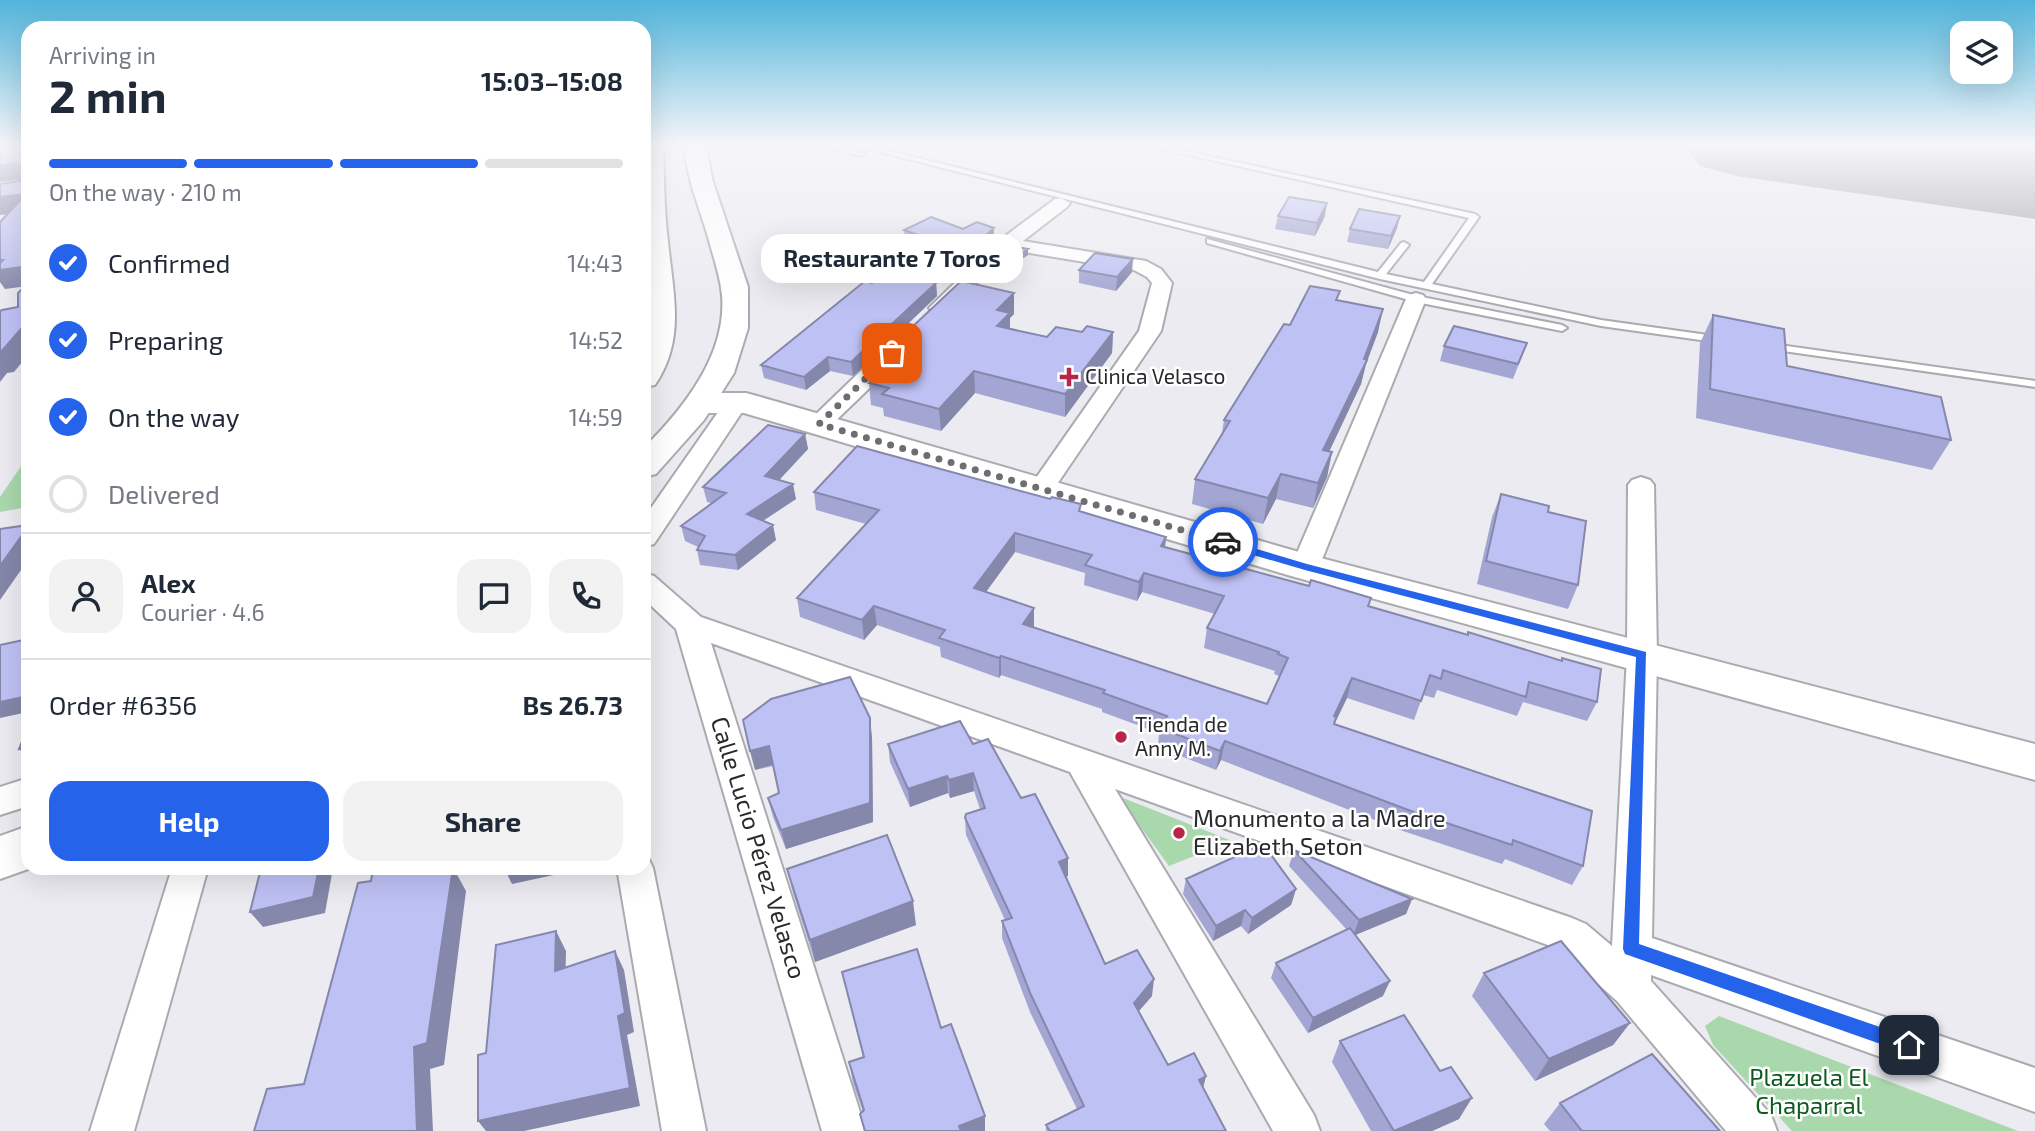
<!DOCTYPE html>
<html lang="en">
<head>
<meta charset="utf-8">
<style>
  body { margin:0; font-family:"Exo 2",sans-serif; background:#f2f2f3; color:#1f2937; height:100vh; display:flex; flex-direction:column; font-size:26px; white-space:nowrap }
  * { box-sizing:border-box; margin:0 }
  p { font-size:23px; color:#747a83 }
  .icon { flex:none; width:38px; height:38px; fill:none; stroke:currentColor; stroke-width:2; stroke-linecap:round; stroke-linejoin:round }
  .map { position:relative; flex:1; overflow:hidden }
  .details { position:absolute; left:21px; top:21px; width:630px; height:854px; display:flex; flex-direction:column; background:#fff; border-radius:21px; box-shadow:0 7px 28px #0002 }
  .details>* { flex:none }
  .buttons { position:absolute; left:1950px; top:21px; display:grid; gap:14px }
  .buttons a { display:grid; place-items:center; width:63px; height:63px; border-radius:14px; background:#fff; box-shadow:0 7px 28px #0002; font-size:35px }
  .pin { position:absolute; display:grid; place-items:center; width:60px; height:60px; color:#fff; margin:-30px; border-radius:14px; box-shadow:0 4px 10px #0006 }
  .courier { position:absolute; display:grid; place-items:center; width:70px; height:70px; margin:-35px; border:5px solid #2563eb; border-radius:50%; background:#fff; color:#222; box-shadow:0 2px 9px #0007 }
  .bubble { position:absolute; height:49px; border-radius:21px; background:#fff; box-shadow:0 7px 28px #0002; font-size:23px; font-weight:700; line-height:49px; text-align:center }
  .summary em { font-style:normal; font-weight:700 }
  .summary div { display:flex; flex-direction:column-reverse }
  .summary { display:flex; align-items:center; justify-content:space-between; height:119px; padding:0 28px }
  h1 { font-size:46px; font-weight:700; line-height:52px }
  .bar { display:grid; grid-template-columns:repeat(4,1fr); gap:10px 7px; align-content:center; height:84px; padding:0 28px }
  .bar i { height:9px; border-radius:5px; background:#e0e1e3 }
  .bar .selected { background:#2563eb }
  .bar p { grid-column:span 4 }
  .line { display:flex; align-items:center; gap:18px; padding:0 28px; border-top:2px solid #e0e1e3 }
  .line div { flex:1 }
  .round { display:grid; place-items:center; flex:none; width:74px; height:74px; border-radius:21px; background:#f2f2f3 }
  ol { padding:0 28px; list-style:none }
  li { display:flex; align-items:center; gap:21px; height:77px }
  li p { margin-inline-start:auto }
  li .icon { padding:7px; border-radius:50%; background:#2563eb; color:#fff; stroke-width:4 }
  li:last-child { color:#747a83 }
  li i { width:38px; height:38px; border:4px solid #e0e1e3; border-radius:50% }
  .action { display:flex; gap:14px; margin-top:auto; padding:14px 28px }
  .action a { flex:1; height:80px; border-radius:21px; background:#2563eb; color:#fff; font-size:28px; font-weight:700; line-height:80px; text-align:center }
  .action a+a { background:#f2f2f3; color:#1f2937 }
  .map>svg:first-child { display:block }
  .green { fill:#aad8ad }
  .lines { fill:none; stroke-linecap:round; stroke-linejoin:round }
  .runway { fill:#a7a7ac; fill-rule:evenodd }
  .lane-casing { stroke:#aaaab0; stroke-width:4 }
  .street-casing { stroke:#aaaab0; stroke-width:4 }
  .secondary-casing { stroke:#aaaab0; stroke-width:4 }
  .primary-casing { stroke:#aaaab0; stroke-width:4 }
  .lane { fill:#fff; fill-rule:evenodd }
  .street { fill:#fff; fill-rule:evenodd }
  .secondary { fill:#fff; fill-rule:evenodd }
  .primary { fill:#fff; fill-rule:evenodd }
  .wall { fill:#a3a6d2; fill-rule:evenodd }
  .shaded-wall { fill:#8587ab }
  .building { fill:#bec1f4; stroke:#8587ab; stroke-width:2; fill-rule:evenodd }
  .route { fill:#2563eb }
  .done { stroke:#6e6e72; stroke-width:7; stroke-dasharray:0 12.6 }
  .poi-dot { fill:#b72549; stroke:#fff; stroke-width:2.5 }
  .labels { text-anchor:middle; stroke-width:5; stroke-linejoin:round; paint-order:stroke }
  .poi-label { font-size:21px; fill:#2a2a2d; stroke:#fff; text-anchor:start }
  .near-poi-label { font-size:24px; fill:#2a2a2d; stroke:#fff; text-anchor:start }
  .near-street-label { font-size:24px; fill:#2a2a2d; stroke:#fff }
  .near-park-label { font-size:24px; fill:#0b5b1e; stroke:#fff }
</style>
</head>
<body>
<div class="map">
<svg width="2035" height="1131" viewBox="0 0 2035 1131">
  <rect width="100%" height="100%" fill="#ebebf1"/>
  <path class="green" d="M28 456V507L0 512V497Z
    M1118 796 1232 841 1169 866Z
    M1719 1016 2018 1131H1792L1713 1045 1705 1026Z"/>
  <g class="lines">
    <path class="runway" d="M1684 144H1978L2035 151V219L1737 176 1700 166Z"/>
    <g class="lane-casing">
      <path id="lane" d="M818 144H830L865 154 861 156Z
        M849 144H861L1378 272 1401 243 1404 242 1409 245 1386 274 1424 282 1469 218 1140 144H1153L1475 214 1479 217 1432 284 1601 320 1722 337 1727 340 1722 343 1601 326 1380 279Z
        M1207 239 1417 296 1562 325 1567 328 1562 331 1416 302 1207 243Z
        M1766 343 2035 381V387L1762 348V344Z"/>
    </g>
    <g class="street-casing">
      <path id="street" d="M1061 198 1070 203 1067 207 1023 241 1146 261 1161 269 1172 283 1161 331 1051 493 1042 496 1033 493 1029 488 1139 331 1152 283 1147 277 1134 270 1011 250 946 312H932L929 308 996 243 1055 199Z
        M1416 293 1423 295 1426 299 1319 567 1315 574 1305 576 1295 574 1291 567 1406 299 1409 295Z
        M905 335 913 336 916 341 913 346 827 429H811L807 424 811 419 897 336Z
        M736 396 744 398 748 403 654 544 644 547V518L728 398Z
        M1641 477 1650 480 1654 485 1657 655 1652 938 2035 1068V1112L1651 975V981L1771 1115 1777 1131H1726L1617 1001 1559 949 1115 789 1314 1115 1320 1131H1273L1070 772 711 643 866 1131H822L676 629 644 599V573L654 576 701 617 1572 918 1586 924 1612 946 1627 655 1628 485 1632 480Z
        M28 778V806L0 815V787Z
        M644 855 648 857 653 868 706 1131H662L617 868H644Z
        M172 868H208L134 1131H90Z"/>
    </g>
    <g class="secondary-casing">
      <path id="secondary" d="M644 144H663C664 177 664 210 668 242 673 293 686 339 655 385L644 387V343L649 310 644 261Z
        M702 393H746L757 396 1313 556 2035 744V780L1291 576 744 413H702L691 410 686 403 691 396Z"/>
    </g>
    <g class="primary-casing">
      <path id="primary" d="M684 144H706L712 179 748 287V328L734 373 704 420 656 474 644 477V448C684 408 727 354 722 295 720 275 713 256 708 237 699 206 686 177 684 144Z
        M28 826V868H31L0 879V836Z"/>
    </g>
    <use href="#lane" class="lane"/>
    <use href="#street" class="street"/>
    <use href="#secondary" class="secondary"/>
    <use href="#primary" class="primary"/>
  </g>
  <path class="wall" d="M1278 216H1325L1315 236 1275 229Z
    M1400 216 1397 228 1388 249 1347 242 1350 229Z
    M994 228V241L967 267 905 243 904 230Z
    M1028 249V255L994 277 989 275V268Z
    M1079 270 1132 272 1116 291 1079 283Z
    M872 283H936L937 296 853 376 830 371 806 390 764 378 761 365Z
    M1014 293V314L1010 318V329L1047 337 1082 332H1113L1112 353 1065 417 975 393 941 431 884 416 883 408 871 405 869 383 878 374 877 360Z
    M1338 301 1378 332 1366 364 1361 384 1329 452H1332L1327 477 1313 508 1276 499 1263 524 1192 504 1195 479 1222 433 1224 420 1290 325Z
    M1713 315 1787 366 1951 440 1932 470 1696 418 1700 343Z
    M1527 343 1513 379 1440 361 1444 346Z
    M805 434 808 449 779 480 796 499 763 521 776 540 738 570 700 565 697 550 698 547 685 541 681 526 711 503 707 502 703 487Z
    M814 492 1081 512 1166 537 1165 548 1309 586 1371 598 1369 607 1561 661 1562 658 1597 702 1587 721 1523 702 1517 716 1437 690 1434 698 1423 695 1414 720 1347 698 1334 724 1583 866 1572 885 1505 859 1502 864 1403 831 1221 760 1216 770 1158 747 1159 733 1102 712V709L1001 675 999 678 941 657 940 647 877 625 864 640 800 617 797 598 866 524 816 510ZM1015 552 1085 573 1084 585 1137 601 1142 592 1215 614 1207 628 1204 648 1275 671 1274 674 1279 676 1267 704 1034 627 986 592Z
    M1501 494 1548 512 1578 585 1568 609 1477 584 1492 517Z
    M872 737 873 822 786 849 773 817 768 798 779 793 773 766 755 770Z
    M888 744H973L1021 798 1068 876 1065 877 1105 964 1152 996 1138 1012 1168 1065 1206 1076 1203 1088 1226 1131H1046V1125L1077 1109 1030 1012 1002 938V921L1005 920 966 835 965 818 980 809 974 791 950 798 948 793 910 807 890 762Z
    M1294 850 1412 899 1406 914 1355 935 1383 996 1308 1033 1271 978 1276 963 1347 930 1289 866Z
    M787 869 916 925 815 962 793 893Z
    M1186 879 1296 889 1291 905 1248 934 1241 926 1213 941 1183 894Z
    M842 972 941 1028 985 1116V1131H864L860 1114 863 1112 853 1083 849 1062 863 1057Z
    M1484 973 1630 1023 1613 1045 1535 1081 1472 996Z
    M1340 1041 1459 1119 1432 1131H1371L1332 1062Z
    M1560 1103 1720 1131H1550L1544 1124Z"/>
  <path class="shaded-wall" d="M18 163 28 179 0 182V165Z
    M26 194 28 212 0 215V197Z
    M1327 203 1325 216 1315 236 1317 223Z
    M1400 216 1397 228 1388 249 1391 236Z
    M994 228V241L967 267V253Z
    M1028 249V255L994 277V270Z
    M1133 259 1132 272 1116 291 1117 277Z
    M0 260H3L28 266V286L5 289 0 282Z
    M936 283 937 296 853 376 851 362Z
    M1014 293V314L1010 318V334L998 348 997 310Z
    M1383 309 1378 332 1366 364 1361 384 1318 475 1323 450 1364 359Z
    M28 321V355L14 372 7 373 0 382V353Z
    M1113 332 1112 353 1065 417V394Z
    M828 357 830 371 806 390 804 377Z
    M974 371 975 393 941 431 939 409Z
    M805 434 808 449 768 492 765 476Z
    M1332 452 1327 477 1313 508 1318 483Z
    M1281 474 1276 499 1263 524 1268 498Z
    M793 484 796 499 750 529 747 514Z
    M773 525 776 540 738 570 735 555Z
    M28 527V560L0 600V566Z
    M1015 533V552L975 607 974 588Z
    M1166 537 1164 556 1161 546Z
    M1144 573 1142 592 1137 601 1139 582Z
    M874 606 877 625 864 640 862 620Z
    M1034 608V627L1023 643V624Z
    M1001 656V675L999 678V658Z
    M1352 678 1347 698 1335 723 1331 737 1334 716Z
    M28 696V712L0 718V702Z
    M870 718 872 737 873 822 786 849 781 830Z
    M1225 741 1221 760 1216 770 1220 751Z
    M769 746 773 765 755 770 750 751Z
    M28 747V758L19 749Z
    M973 773 974 791 950 798 949 780Z
    M947 776 948 793 910 807 908 789Z
    M1068 858V876L1058 880 1059 862Z
    M319 868H333L325 913 263 927 250 912Z
    M439 868H455V871L466 891 444 1065 430 1069 433 1131H417L414 1047Z
    M504 868H563V873L512 884Z
    M1296 889 1291 905 1248 934 1252 918Z
    M1412 899 1406 914 1353 936 1359 920Z
    M913 901 916 925 815 962 810 940Z
    M1245 910 1241 926 1213 941 1216 926Z
    M556 931 566 951 565 991 555 971Z
    M615 951 624 970 634 1032 627 1035 640 1106 524 1131H486L478 1121 618 1016Z
    M1154 979 1152 996 1131 1020 1134 1003Z
    M1390 981 1383 996 1308 1033 1313 1018Z
    M1630 1023 1613 1045 1535 1081 1549 1059Z
    M1206 1076 1202 1092 1199 1080Z
    M1472 1098 1459 1119 1432 1131H1395Z
    M985 1116V1131H959V1126Z"/>
  <path class="building" d="M1 144H28V266L0 270V263L3 260H0V222L26 194 0 197V184L20 181 21 166 18 163 0 165V145Z
    M1289 197 1327 203 1317 223 1278 216Z
    M1359 209 1400 216 1391 236 1350 229Z
    M931 217 963 229 977 222 994 228 967 253 904 230Z
    M1012 246 1028 249 994 270 989 268Z
    M1095 253 1133 259 1117 277 1079 270Z
    M887 272 936 283 851 362 828 357 804 377 761 365 865 281 872 283Z
    M961 281 1014 293 997 310 1010 313 997 326 1047 337 1056 327 1082 332 1087 326 1113 332 1065 394 974 371 939 409 882 394 889 388 869 383 890 363 877 360Z
    M28 283V321L0 353V311L2 310 18 307V293Z
    M1310 286 1340 291 1336 300 1383 309 1364 359 1367 360 1323 450 1332 452 1318 483 1281 474 1268 498 1195 479 1230 421 1224 420 1284 324 1290 325Z
    M1713 315 1784 329 1787 366 1941 397 1951 440 1710 389Z
    M1454 326 1527 343 1518 364 1444 346Z
    M768 425 805 434 765 476 793 484 747 514 773 525 735 555 697 550 705 536 681 526 726 493 703 487Z
    M857 446 1050 499 1052 497 1081 504 1079 511 1166 537 1161 546 1309 586 1311 580 1371 598 1368 606 1468 635V632L1562 661V658L1601 669 1597 702 1529 682 1526 697 1443 670 1441 679 1430 675 1421 701 1352 678 1334 716 1336 717 1334 724 1592 811 1583 866 1513 840 1512 845 1411 811 1225 741 1220 751 1160 728 1167 716 1103 693 1105 690 1001 656 999 658 939 638 945 630 874 606 862 620 797 598 879 510 814 492ZM1015 533 1092 555 1085 565 1139 582 1144 573 1224 596 1207 628 1279 652 1278 654 1288 658 1267 704 1023 624 1034 608 974 588Z
    M1501 494 1549 506 1548 512 1586 521 1578 585 1486 561Z
    M28 525V527L0 566V529Z
    M28 639V696L0 702V645Z
    M850 677 870 718V803L781 830 768 798 779 793 769 746 750 751 743 720 771 699Z
    M960 721 973 744 988 739 1021 798 1035 794 1068 858 1059 862 1105 964 1137 950 1154 979 1134 1003 1168 1065 1194 1053 1206 1076 1199 1080 1226 1131H1050L1046 1125 1084 1106 1031 995 1002 921 1012 918 965 818 966 814 985 808 973 773 949 780 947 776 908 789 888 744Z
    M28 727V747L19 749Z
    M887 835 913 901 810 940 787 869Z
    M1263 844 1296 889 1252 918 1245 910 1216 926 1186 879Z
    M1294 850 1412 899 1359 920Z
    M261 868H319L313 897 250 912Z
    M373 868H439L438 870 453 868 427 1043 414 1047 417 1131H254L267 1089 304 1084 358 883 371 881Z
    M1350 928 1390 981 1313 1018 1276 963Z
    M556 931 555 971 615 951 625 1013 618 1016 630 1088 478 1121V1055L486 1053 496 945Z
    M1561 941 1630 1023 1549 1059 1484 973Z
    M917 949 941 1028 951 1024 985 1116 959 1126 961 1131H865L860 1114 864 1110 849 1062 864 1057 842 972Z
    M1404 1015 1440 1071 1451 1067 1472 1098 1394 1131 1340 1041Z
    M1652 1054 1720 1131H1582L1560 1103Z"/>
  <linearGradient id="sky" x2="0" y2="1"><stop stop-color="#51b4db"/><stop offset="0.48" stop-color="#f6f6f9"/><stop offset="1" stop-color="#f6f6f9" stop-opacity="0"/></linearGradient>
  <rect width="2035" height="302" fill="url(#sky)"/>
  <path class="route" d="M1223 539 1307 564 1646 652 1639 944 1909 1037 1915 1040 1917 1045 1915 1051 1909 1054 1625 954 1623 949 1636 657 1305 570 1219 545V540Z"/>
  <g class="lines">
    <path class="done" d="M892 353 819 424 1223 542"/>
  </g>
  <g class="poi-dot">
    <path d="M1065.5 366.5h7v7h7v7h-7v7h-7v-7h-7v-7h7z"/>
    <circle cx="1121" cy="737" r="7"/>
    <circle cx="1179" cy="833" r="7"/>
  </g>
  <g class="labels">
    <g class="poi-label">
      <text x="1085" y="384">Clinica Velasco</text>
      <text x="1135" y="732">Tienda de<tspan x="1135" dy="24">Anny M.</tspan></text>
    </g>
    <g class="near-poi-label">
      <text x="1193" y="827">Monumento a la Madre<tspan x="1193" dy="28">Elizabeth Seton</tspan></text>
    </g>
    <g class="near-street-label">
      <text transform="translate(758 848) rotate(73)" y="8">Calle Lucio Pérez Velasco</text>
    </g>
    <g class="near-park-label">
      <text x="1809" y="1086">Plazuela El<tspan x="1809" dy="28">Chaparral</tspan></text>
    </g>
  </g>
</svg>
<div class="buttons">
<a><svg class="icon" aria-label="layers" viewBox="0 0 24 24"><path d="M12 4l9 5-9 5-9-5zM3 14l9 5 9-5"/></svg></a>
</div>
<div class="pin" style="left:892px;top:353px;background:#ea580c"><svg class="icon" aria-label="bag" viewBox="0 0 24 24"><path d="M5 8h14l-1 12H6zM9 8a3 3 0 0 1 6 0"/></svg></div>
<div class="pin" style="left:1909px;top:1045px;background:#1f2937"><svg class="icon" aria-label="home" viewBox="0 0 24 24"><path d="M3 11l9-7 9 7M6 9v11h12V9"/></svg></div>
<div class="courier" style="left:1223px;top:542px"><svg class="icon" aria-label="car" viewBox="0 0 24 24"><path d="M5 17H2v-5l4-1 3-4h7l3 4 3 1v5h-3M9 17h6M6 11h13"/><circle cx="7" cy="17" r="2"/><circle cx="17" cy="17" r="2"/></svg></div>
<div class="bubble" style="left:761px;top:234px;width:262px">Restaurante 7 Toros</div>
<section class="details">
<div class="summary"><div><h1>2 min</h1><p>Arriving in</p></div><em>15:03–15:08</em></div>
<div class="bar"><i class="selected"></i><i class="selected"></i><i class="selected"></i><i></i><p>On the way · 210 m</p></div>
<ol>
<li><svg class="icon" aria-label="check" viewBox="0 0 24 24"><path d="M5 12l5 5 9-10"/></svg>Confirmed<p>14:43</p></li>
<li><svg class="icon" aria-label="check" viewBox="0 0 24 24"><path d="M5 12l5 5 9-10"/></svg>Preparing<p>14:52</p></li>
<li><svg class="icon" aria-label="check" viewBox="0 0 24 24"><path d="M5 12l5 5 9-10"/></svg>On the way<p>14:59</p></li>
<li><i></i>Delivered</li>
</ol>
<div class="line" style="height:126px"><a class="round"><svg class="icon" aria-label="person" viewBox="0 0 24 24"><circle cx="12" cy="8" r="4"/><path d="M4 21q1-7 8-7t8 7"/></svg></a><div><b>Alex</b><p>Courier · 4.6</p></div><a class="round"><svg class="icon" aria-label="chat" viewBox="0 0 24 24"><path d="M4 5h16v11H9l-5 4z"/></svg></a><a class="round"><svg class="icon" aria-label="phone" viewBox="0 0 24 24"><path d="M5 4h4l2 5-3 2q2 4 5 5l2-3 5 2v4C11 20 4 13 5 4z"/></svg></a></div>
<div class="line" style="height:91px"><div>Order #6356</div><b>Bs 26.73</b></div>
<div class="action"><a>Help</a><a>Share</a></div>
</section>
</div>
</body>
</html>
